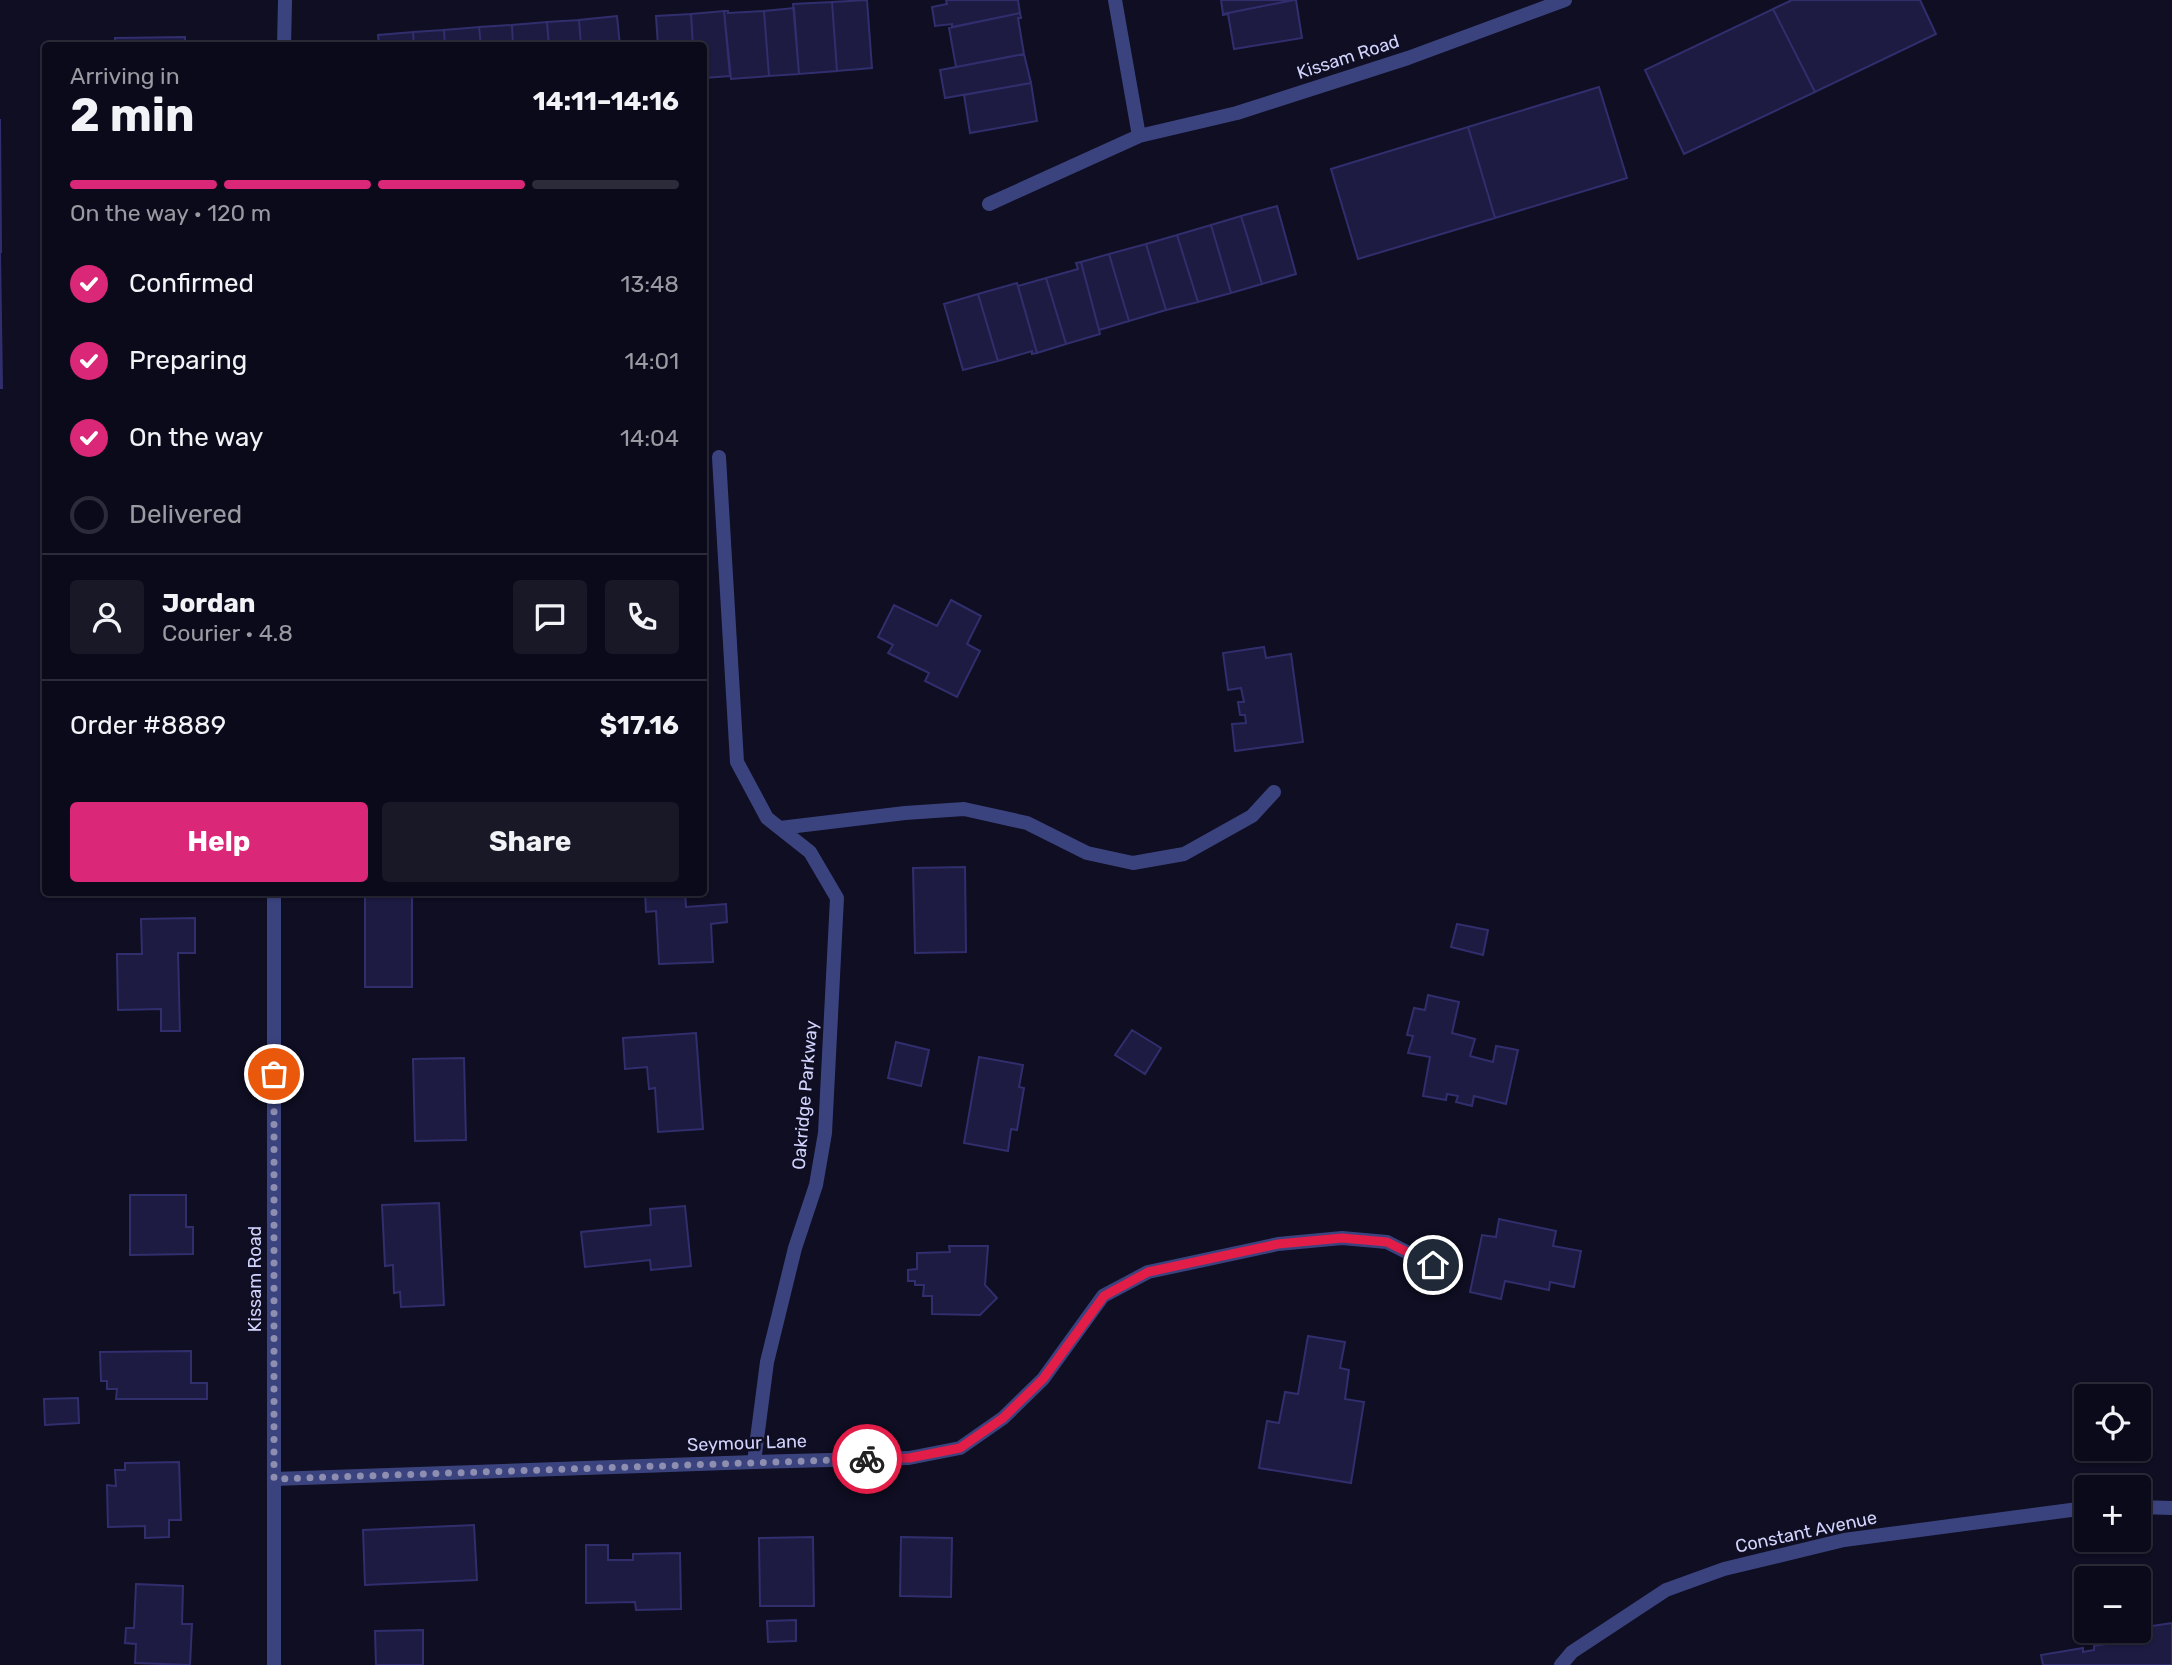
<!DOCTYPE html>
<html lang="en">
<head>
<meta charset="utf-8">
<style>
  body { margin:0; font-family:Rubik,sans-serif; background:#191827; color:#f1f3f6; height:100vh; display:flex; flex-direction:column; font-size:26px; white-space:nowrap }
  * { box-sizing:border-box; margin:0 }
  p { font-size:23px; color:#9a9aa2 }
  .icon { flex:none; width:38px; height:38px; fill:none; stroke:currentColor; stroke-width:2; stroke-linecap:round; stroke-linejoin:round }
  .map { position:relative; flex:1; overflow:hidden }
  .panel { position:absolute; left:42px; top:42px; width:665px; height:854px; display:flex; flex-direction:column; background:#0b0a1a; border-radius:7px; box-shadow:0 2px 5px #0004,0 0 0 2px #2b2b39 }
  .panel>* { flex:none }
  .fabs { position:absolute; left:2074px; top:1384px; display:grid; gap:14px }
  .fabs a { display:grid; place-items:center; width:77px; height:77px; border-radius:7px; background:#0b0a1a; box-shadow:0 2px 5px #0004,0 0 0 2px #2b2b39; font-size:35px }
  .pin { position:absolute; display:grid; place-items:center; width:60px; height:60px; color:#fff; margin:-30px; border:4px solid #fff; border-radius:50%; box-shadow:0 2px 7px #0007 }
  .courier { position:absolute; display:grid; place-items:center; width:70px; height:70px; margin:-35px; border:5px solid #e11d48; border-radius:50%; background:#fff; color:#222; box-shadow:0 2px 9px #0007 }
  .head em { font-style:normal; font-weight:700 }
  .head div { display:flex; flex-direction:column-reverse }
  .head { display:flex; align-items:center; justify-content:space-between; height:119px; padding:0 28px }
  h1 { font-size:46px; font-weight:700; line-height:52px }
  .bar { display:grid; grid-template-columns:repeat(4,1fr); gap:10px 7px; align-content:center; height:84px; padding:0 28px }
  .bar i { height:9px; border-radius:5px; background:#2b2b39 }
  .bar .active { background:#db2777 }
  .bar p { grid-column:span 4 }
  .line { display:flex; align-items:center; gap:18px; padding:0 28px; border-top:2px solid #2b2b39 }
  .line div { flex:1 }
  .round { display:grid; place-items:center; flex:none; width:74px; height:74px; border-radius:7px; background:#191827 }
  ol { padding:0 28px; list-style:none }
  li { display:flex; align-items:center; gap:21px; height:77px }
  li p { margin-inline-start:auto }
  li .icon { padding:7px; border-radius:50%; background:#db2777; color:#fff; stroke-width:4 }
  li:last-child { color:#9a9aa2 }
  li i { width:38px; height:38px; border:4px solid #2b2b39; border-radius:50% }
  .cta { display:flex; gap:14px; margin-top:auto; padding:14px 28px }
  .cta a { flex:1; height:80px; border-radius:7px; background:#db2777; color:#fff; font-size:28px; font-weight:700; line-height:80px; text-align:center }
  .cta a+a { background:#191827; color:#f1f3f6 }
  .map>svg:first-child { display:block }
  .building { fill:#1d1b42; stroke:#312e6d; stroke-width:2 }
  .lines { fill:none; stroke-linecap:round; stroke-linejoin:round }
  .lane { stroke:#3b437f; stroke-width:14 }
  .street { stroke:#3b437f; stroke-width:14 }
  .done { stroke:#8d8eb0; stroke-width:7; stroke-dasharray:0 12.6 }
  .route { stroke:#e11d48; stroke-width:9 }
  .labels { text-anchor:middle; stroke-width:5; stroke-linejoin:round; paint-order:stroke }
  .street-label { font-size:18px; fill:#d1d3fd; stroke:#0f0e22 }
</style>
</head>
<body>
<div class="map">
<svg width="2172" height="1665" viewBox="0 0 2172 1665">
  <rect width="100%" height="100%" fill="#0f0e22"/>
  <path class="building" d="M867 0 872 68 837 71 832 2Z
    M946 0H1018L1020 13 952 27V24L935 26 932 7 947 4Z
    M1221 0H1294L1223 14Z
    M1294 0H1296L1302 38 1234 49 1228 14 1223 15V14Z
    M1792 0H1920L1936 34 1815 92 1773 9Z
    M832 2 837 71 799 74 793 4Z
    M794 8 799 74 769 76 764 11Z
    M1773 9 1815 92 1684 154 1645 70Z
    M724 11H728V13L764 11 769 76 731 79Z
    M724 11 730 76 704 78V46H693L691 14Z
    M1020 13 1021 18H1018L1024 54 956 67 949 28Z
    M691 14 693 46H658L656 16Z
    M617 16 620 46H581L579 20Z
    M579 20 581 46H549L547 22Z
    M547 22 549 46H513L512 25Z
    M512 25 513 46H481L479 27Z
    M479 27 481 46H445L444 30Z
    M444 30 445 46H414L413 32Z
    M413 32 414 46H379L378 35Z
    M185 37V46H115V38Z
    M1024 54 1031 83 945 98 940 70Z
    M1031 83 1037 121 970 133 964 95Z
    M1599 87 1627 178 1495 218 1468 127Z
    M0 119 1 252H0Z
    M1468 127 1495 218 1358 259 1331 169Z
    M1277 206 1296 274 1262 284 1241 216Z
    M1241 216 1262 284 1231 293 1211 225Z
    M1211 225 1231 293 1198 302 1177 235Z
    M1177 235 1198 302 1166 310 1146 244Z
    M1146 244 1166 310 1129 321 1109 254Z
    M0 252 2 388H0Z
    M1109 254 1129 321 1099 330 1081 262Z
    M1081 262 1100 334 1066 344 1046 278 1078 269 1076 263Z
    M1046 278 1066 344 1037 353 1018 286Z
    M1017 283 1037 353 1032 354V351L998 361 978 294Z
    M978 294 998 361 963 370 944 304Z
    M951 600 981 616 967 644 980 651 957 697 925 681 929 673 888 653 893 645 878 637 894 605 937 626Z
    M1264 647 1266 658 1291 654 1303 742 1235 751 1232 724 1246 723 1245 715H1240L1238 702H1244L1241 688 1228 690 1223 653Z
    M965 867 966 952 915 953 913 868Z
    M365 892H412V987H365Z
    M645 892H685L686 907 726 904 727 922 711 924 713 962 659 964 656 911 646 912Z
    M195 918V953H178L180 1031H161V1009L118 1010 117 954H142L141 919Z
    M1457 924 1488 930 1483 955 1451 947Z
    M1428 995 1459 1002 1452 1033 1475 1039 1470 1056 1493 1062 1496 1046 1518 1050 1506 1104 1474 1096 1472 1106 1456 1102 1458 1096 1447 1094 1446 1100 1423 1096 1430 1057 1408 1053 1413 1036 1407 1035 1414 1008 1425 1010Z
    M1132 1030 1161 1048 1145 1074 1115 1055Z
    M696 1033 703 1129 658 1132 655 1088 649 1089 647 1067 625 1069 623 1038Z
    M896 1042 929 1050 921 1086 888 1078Z
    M979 1057 1023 1065 1019 1087 1024 1088 1017 1130 1011 1129 1008 1151 964 1143Z
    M464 1058 466 1140 415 1141 413 1059Z
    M130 1195H186V1227H193V1254L130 1255Z
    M439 1203 444 1305 401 1307 400 1292 394 1293 393 1265 385 1266 382 1205Z
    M685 1206 691 1266 651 1270 650 1260 585 1267 581 1232 651 1225 650 1209Z
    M1499 1219 1556 1231 1553 1246 1581 1251 1574 1287 1550 1282 1549 1290 1505 1281 1501 1299 1470 1292 1482 1235 1496 1237Z
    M949 1246H988L985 1285 997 1298 980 1315 932 1314V1296H923L924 1285H915V1281H908V1270L917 1269V1253L950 1252Z
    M1308 1336 1345 1342 1340 1368 1349 1370 1345 1399 1364 1402 1351 1483 1259 1468 1267 1421 1279 1423 1285 1392 1298 1394Z
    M191 1351V1383H207V1399H116L117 1389H107V1381H101L100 1352Z
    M78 1398 79 1423 45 1425 44 1399Z
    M179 1462 181 1520H169V1537L145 1538V1526L108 1527 107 1485 116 1486 115 1470H125V1463Z
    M474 1525 477 1580 365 1585 363 1530Z
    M813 1537 814 1606H760L759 1538Z
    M901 1537 952 1538 951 1597 900 1596Z
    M586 1545H608V1560H633V1554L680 1553 681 1609 636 1610 635 1602 586 1603Z
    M136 1584 183 1586 182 1624H192L190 1665 135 1663 136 1644 125 1643 126 1628H134Z
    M796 1620V1641L768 1642 767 1621Z
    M2172 1623V1665H2043L2041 1655 2083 1648V1652L2094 1650V1646L2107 1644 2105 1633 2138 1631V1628Z
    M423 1630V1665H376L375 1631Z"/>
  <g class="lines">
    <path class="lane" d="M719 457 737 762 767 818 810 852 837 898 825 1133 816 1185 795 1248 767 1362 754 1462
      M780 828 905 813 964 809 1027 823 1087 853 1133 863 1184 854 1252 816 1274 792
      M274 1479 754 1462 909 1458 960 1448 1003 1418 1043 1379 1103 1296 1148 1272 1278 1244 1342 1238 1387 1242 1432 1265"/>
    <path class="street" d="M1115 0 1139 136
      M284 46 285 0
      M989 204 1139 136 1237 113 1408 58 1565 0
      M2138 1507 2172 1508
      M274 1665V892
      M1561 1665 1572 1652 1666 1590 1724 1569 1844 1540 2086 1508"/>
  </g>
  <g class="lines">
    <path class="done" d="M274 1074V1479L867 1459"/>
    <path class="route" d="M867 1459 909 1458 960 1448 1003 1418 1043 1379 1104 1296 1148 1272 1278 1244 1342 1238 1387 1242 1433 1265"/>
  </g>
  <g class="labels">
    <g class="street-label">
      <text transform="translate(1348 57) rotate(-18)" y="6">Kissam Road</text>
      <text transform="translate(805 1095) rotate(-85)" y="6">Oakridge Parkway</text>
      <text transform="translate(255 1279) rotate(-90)" y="6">Kissam Road</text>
      <text transform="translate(747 1443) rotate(-2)" y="6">Seymour Lane</text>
      <text transform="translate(1806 1532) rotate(-12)" y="6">Constant Avenue</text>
    </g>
  </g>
</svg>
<div class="fabs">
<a><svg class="icon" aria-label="locate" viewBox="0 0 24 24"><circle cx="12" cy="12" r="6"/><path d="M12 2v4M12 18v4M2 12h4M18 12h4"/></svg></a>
<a>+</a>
<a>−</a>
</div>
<div class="pin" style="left:274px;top:1074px;background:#ea580c"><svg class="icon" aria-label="bag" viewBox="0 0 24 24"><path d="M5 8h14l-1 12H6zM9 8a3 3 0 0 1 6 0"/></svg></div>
<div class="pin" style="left:1433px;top:1265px;background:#1f2937"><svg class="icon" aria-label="home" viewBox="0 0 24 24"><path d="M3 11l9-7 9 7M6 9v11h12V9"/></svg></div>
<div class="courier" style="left:867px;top:1459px"><svg class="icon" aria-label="bike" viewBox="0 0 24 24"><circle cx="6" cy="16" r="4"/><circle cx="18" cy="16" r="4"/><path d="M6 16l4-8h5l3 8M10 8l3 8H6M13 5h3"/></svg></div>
<section class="panel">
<div class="head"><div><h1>2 min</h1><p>Arriving in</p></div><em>14:11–14:16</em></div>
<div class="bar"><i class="active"></i><i class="active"></i><i class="active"></i><i></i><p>On the way · 120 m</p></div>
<ol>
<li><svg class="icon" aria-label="check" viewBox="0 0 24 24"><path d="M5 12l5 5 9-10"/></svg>Confirmed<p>13:48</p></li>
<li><svg class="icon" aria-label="check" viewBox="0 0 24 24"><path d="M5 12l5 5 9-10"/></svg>Preparing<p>14:01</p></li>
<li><svg class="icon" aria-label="check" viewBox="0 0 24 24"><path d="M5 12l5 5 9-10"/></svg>On the way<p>14:04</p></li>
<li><i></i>Delivered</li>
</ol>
<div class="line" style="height:126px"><a class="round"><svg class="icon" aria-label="person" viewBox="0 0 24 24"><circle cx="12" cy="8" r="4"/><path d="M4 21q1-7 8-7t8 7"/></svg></a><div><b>Jordan</b><p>Courier · 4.8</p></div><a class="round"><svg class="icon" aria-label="chat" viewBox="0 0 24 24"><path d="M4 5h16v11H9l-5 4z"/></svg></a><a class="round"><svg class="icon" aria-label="phone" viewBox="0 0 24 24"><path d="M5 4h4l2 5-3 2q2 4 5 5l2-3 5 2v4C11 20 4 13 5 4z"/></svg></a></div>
<div class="line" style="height:91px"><div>Order #8889</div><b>$17.16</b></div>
<div class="cta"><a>Help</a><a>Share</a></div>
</section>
</div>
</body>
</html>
